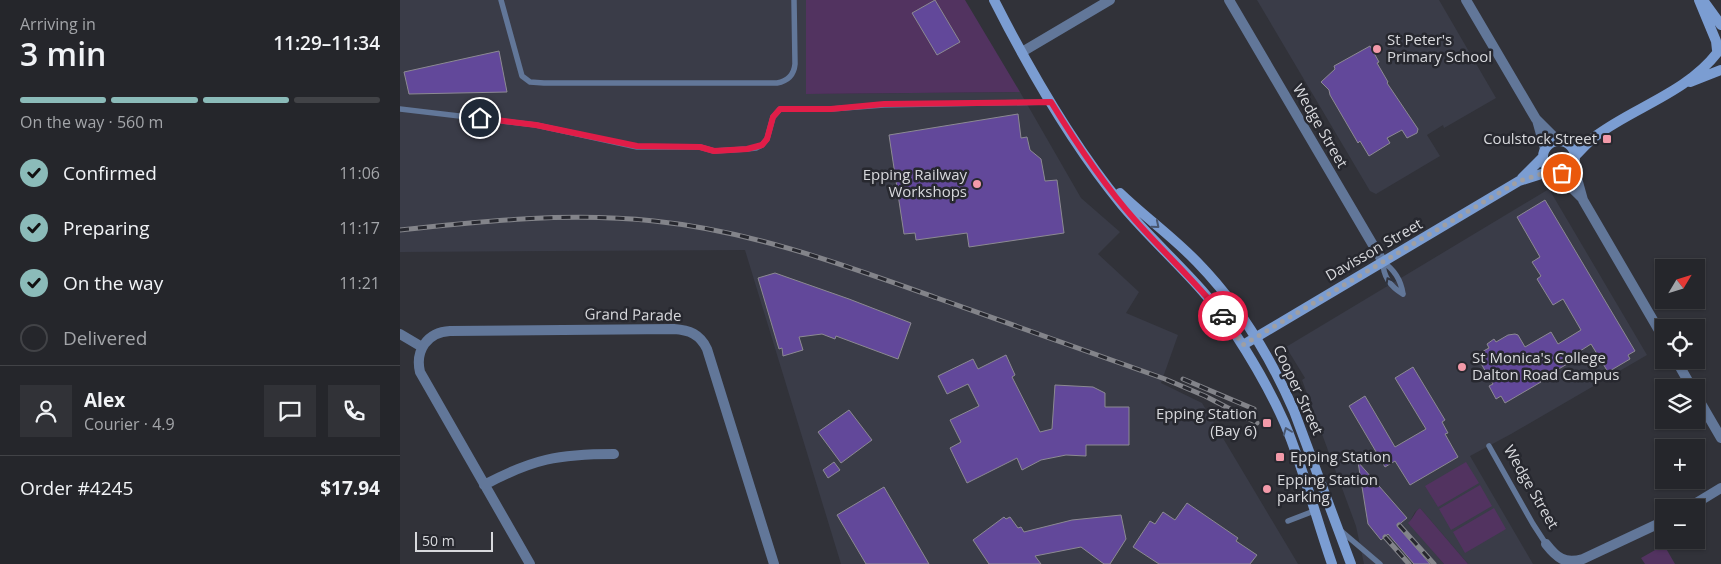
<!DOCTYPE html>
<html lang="en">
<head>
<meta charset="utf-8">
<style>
  body { margin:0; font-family:"Open Sans",sans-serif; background:#313237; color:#f1f3f6; height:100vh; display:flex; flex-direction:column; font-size:19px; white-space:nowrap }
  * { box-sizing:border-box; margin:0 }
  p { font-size:16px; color:#a3a5a9 }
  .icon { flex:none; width:28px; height:28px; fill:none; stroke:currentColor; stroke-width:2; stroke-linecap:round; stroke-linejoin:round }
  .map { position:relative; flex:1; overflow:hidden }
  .drawer { display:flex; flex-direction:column; background:#25262b; width:400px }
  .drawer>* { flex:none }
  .needle { width:32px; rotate:52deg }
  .controls { position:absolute; left:1255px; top:259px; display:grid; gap:10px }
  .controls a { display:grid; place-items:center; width:50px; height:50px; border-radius:0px; background:#25262b; box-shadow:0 1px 4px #0004,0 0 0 1px #424347; font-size:25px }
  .scale { position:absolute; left:15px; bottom:12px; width:78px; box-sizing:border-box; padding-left:5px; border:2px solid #d8d9dd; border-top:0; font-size:14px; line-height:18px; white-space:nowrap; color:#d8d9dd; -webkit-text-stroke:4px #27282f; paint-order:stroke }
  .pin { position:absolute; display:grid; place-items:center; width:42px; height:42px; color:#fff; margin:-21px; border:2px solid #fff; border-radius:50%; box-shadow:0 1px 5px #0007 }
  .courier { position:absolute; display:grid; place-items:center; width:50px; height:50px; margin:-25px; border:4px solid #e11d48; border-radius:50%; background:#fff; color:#222; box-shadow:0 1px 6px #0007 }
  .summary em { font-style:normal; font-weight:600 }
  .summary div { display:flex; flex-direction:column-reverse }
  .summary { display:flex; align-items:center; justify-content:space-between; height:85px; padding:0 20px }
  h1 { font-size:32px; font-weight:600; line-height:38px }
  .bar { display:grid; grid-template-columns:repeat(4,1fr); gap:8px 5px; align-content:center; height:60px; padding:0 20px }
  .bar i { height:6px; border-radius:4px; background:#424347 }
  .bar .selected { background:#8bbbb9 }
  .bar p { grid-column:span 4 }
  .line { display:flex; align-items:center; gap:12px; padding:0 20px; border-top:1px solid #424347 }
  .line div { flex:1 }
  .round { display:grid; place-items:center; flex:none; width:52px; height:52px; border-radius:0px; background:#313237 }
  ol { padding:0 20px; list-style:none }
  li { display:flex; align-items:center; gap:15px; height:55px }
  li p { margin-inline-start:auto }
  li .icon { padding:5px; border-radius:50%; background:#8bbbb9; color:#111; stroke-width:4 }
  li:last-child { color:#a3a5a9 }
  li i { width:28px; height:28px; border:2px solid #424347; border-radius:50% }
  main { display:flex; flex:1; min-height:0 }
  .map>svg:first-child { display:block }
  .built { fill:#3a3c48 }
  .green { fill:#523360 }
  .building { fill:#62489a; stroke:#8c8a92 }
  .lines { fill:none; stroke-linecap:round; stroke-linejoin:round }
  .lane { stroke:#627799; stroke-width:5.5 }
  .street { stroke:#627799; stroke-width:10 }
  .secondary { stroke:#7b9dd2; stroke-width:10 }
  .rail-casing { stroke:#83848a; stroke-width:5 }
  .rail { stroke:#27282f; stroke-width:3; stroke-dasharray:9; stroke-linecap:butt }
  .oneway { stroke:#495770 }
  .oneway2 { stroke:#30343f }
  .done { stroke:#9e9fa4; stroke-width:5; stroke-dasharray:0 9 }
  .route { stroke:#e11d48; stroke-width:6 }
  .poi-dot { fill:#f39aa9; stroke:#27282f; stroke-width:2 }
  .labels { text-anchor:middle; stroke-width:5; stroke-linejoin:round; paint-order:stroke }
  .poi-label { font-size:15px; fill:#d8d9dd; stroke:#27282f; text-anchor:start }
  .street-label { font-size:15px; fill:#d8d9dd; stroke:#27282f }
</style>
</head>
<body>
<main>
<section class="drawer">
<div class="summary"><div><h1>3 min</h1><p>Arriving in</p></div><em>11:29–11:34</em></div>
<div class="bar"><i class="selected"></i><i class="selected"></i><i class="selected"></i><i></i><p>On the way · 560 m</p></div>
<ol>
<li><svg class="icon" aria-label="check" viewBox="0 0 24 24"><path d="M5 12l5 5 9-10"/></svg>Confirmed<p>11:06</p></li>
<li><svg class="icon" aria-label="check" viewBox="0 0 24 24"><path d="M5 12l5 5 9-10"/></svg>Preparing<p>11:17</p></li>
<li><svg class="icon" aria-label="check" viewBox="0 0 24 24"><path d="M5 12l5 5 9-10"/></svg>On the way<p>11:21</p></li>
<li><i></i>Delivered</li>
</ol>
<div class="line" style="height:90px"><a class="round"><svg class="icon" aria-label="person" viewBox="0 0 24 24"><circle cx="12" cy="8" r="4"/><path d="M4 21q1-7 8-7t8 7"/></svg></a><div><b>Alex</b><p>Courier · 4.9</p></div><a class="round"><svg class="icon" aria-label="chat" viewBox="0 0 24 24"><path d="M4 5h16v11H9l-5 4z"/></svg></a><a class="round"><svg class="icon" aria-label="phone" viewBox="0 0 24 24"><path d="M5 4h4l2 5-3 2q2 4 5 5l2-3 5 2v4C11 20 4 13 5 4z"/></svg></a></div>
<div class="line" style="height:65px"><div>Order #4245</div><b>$17.94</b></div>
</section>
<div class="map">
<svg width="1321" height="564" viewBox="0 0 1321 564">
  <rect width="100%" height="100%" fill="#313239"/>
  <path class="built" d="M0 0H406V94L620 92 681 198 720 232 698 254 739 292 726 313 778 335 761 383 802 403 898 564H441L345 250 0 252Z
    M857 0H1039L1096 98 1044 128 1043 125 1027 135 1040 156 976 194 970 191Z
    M1149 189 1247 355 1111 434 1070 456 1133 564H1068L1020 508 1015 512 1009 523 1044 564H964L956 526 902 380 905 378 886 347Z"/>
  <path class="green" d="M406 0H565L620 92 406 94Z
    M1066 462 1079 483 1038 507 1025 486Z
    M1080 485 1092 506 1051 530 1039 509Z
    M1020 508 1068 564H1044L1008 523C1014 518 1014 512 1020 508Z
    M1094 508 1106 529 1065 553 1053 532Z
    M1264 545 1275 564H1245L1241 558Z"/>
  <path class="building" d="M535 0 560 42 537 55 512 13Z
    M970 46 979 62 977 63 988 82 987 83 1018 129 1017 133 1007 138 1002 130 987 138 990 143 969 156 960 141 958 143 930 95 929 90 921 82 935 69 934 66Z
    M99 51 107 92 9 94 4 72Z
    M618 114 621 138 627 137 630 150 641 159 645 181 657 180 664 233 569 247 567 233 516 240 515 233 504 234 489 135Z
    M1145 200 1235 351 1228 355 1230 359 1208 372 1191 344 1177 353 1179 357 1140 380 1141 382 1105 403 1101 396 1096 399 1089 386 1093 384 1076 355 1089 348 1087 344 1094 339 1096 342 1108 335 1115 334 1118 335 1125 347 1151 332 1158 344 1181 330 1163 299 1153 305 1137 279 1141 276 1132 262 1140 257 1117 217Z
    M375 273 449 299 511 323 498 359 436 336 435 339 422 334 399 337 403 350 383 356 382 348 379 349 358 278Z
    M606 355 615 375 612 377 640 432 652 429 655 385 693 387 705 393V407H729V445H686V456L666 455 641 460 622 470 617 458 567 483 550 448 561 442 550 420 579 406 568 384 547 394 538 376 573 359 578 369Z
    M1013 367 1045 420 1042 422 1048 433 1045 434 1058 457 1010 485 995 461 985 467 949 406 965 396 995 447 1026 429 995 378Z
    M449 410 472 440 441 463 418 432Z
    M434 462 440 470 428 478 423 470Z
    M958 462 1007 518 997 526 1030 564H1014L988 534 981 540 968 524Z
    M484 487 529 564H466L437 515Z
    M787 503 838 538 836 541 857 555 850 564H759L733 547 750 521 755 524 763 512 775 520Z
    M721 515 726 539 710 564H704L681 547 635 556 641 564H589L573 540 604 517 606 519 610 517 618 528 621 527 624 532 672 520Z"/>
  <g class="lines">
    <path class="lane" d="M101 0 122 76 130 82 144 83H377C388 81 394 75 395 64L394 0
      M0 109 136 125 237 147H300L314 151 347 149 356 148 362 145 367 139 373 117 380 109H431L484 105 651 102
      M983 262C983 277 991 287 1003 294
      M983 262C995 270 1001 280 1003 294
      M1089 446 1133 524 1146 544
      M888 521 914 511
      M940 530 980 564"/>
    <path class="street" d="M829 0 983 262
      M1066 0 1136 119 1158 141
      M622 52 710 0
      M1137 120 1145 149
      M1173 164 1183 200 1264 339
      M1157 173 1181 197
      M0 334 22 347
      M1276 360 1292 388
      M1296 395 1321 438
      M84 485C133 459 158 454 214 454
      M1288 508 1321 488
      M1146 544C1157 558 1164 564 1183 559L1264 521
      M130 564 20 372C15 351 27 332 50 331L274 329C289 330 300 334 307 349L374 564"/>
    <path class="secondary" d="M594 0C630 71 671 143 722 205 758 248 803 284 834 332 853 361 871 392 885 424 904 470 916 518 932 564
      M1299 0 1316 41 1317 50
      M1305 3 1321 25
      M1290 82 1321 70
      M1143 157a16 16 0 1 1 32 0a16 16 0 1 1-32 0Z
      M1175 156C1182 149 1189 141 1197 135 1235 107 1287 92 1317 53
      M1122 178 1143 157
      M720 193C745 217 773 237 797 262 839 305 870 356 894 411L951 564
      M843 345 1119 181 1151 171"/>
    <g class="rail-casing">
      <path id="rail" d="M0 230C84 221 169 212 254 221 352 231 444 265 537 298 613 325 689 352 765 379L805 396 857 423
        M783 379 854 409
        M999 525 1034 564
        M985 537 1009 564"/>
    </g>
    <use href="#rail" class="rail"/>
  </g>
  <defs><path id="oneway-chevron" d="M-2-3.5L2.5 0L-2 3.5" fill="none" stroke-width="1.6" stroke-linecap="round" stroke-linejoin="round" transform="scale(1.25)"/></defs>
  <g class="oneway">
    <use href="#oneway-chevron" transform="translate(756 225) rotate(40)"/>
    <use href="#oneway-chevron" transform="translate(887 431) rotate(-111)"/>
  </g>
  <use class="oneway2" href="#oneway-chevron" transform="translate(989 281) rotate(-119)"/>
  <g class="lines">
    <path class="done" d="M823 316 843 345 1119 181 1151 171 1162 173"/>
    <path class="route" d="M80 118 136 125 237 146 300 147 314 151 347 149 362 145 367 139 373 117 380 109H431L484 104 651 102C676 143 703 184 735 220 764 253 796 282 823 316"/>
  </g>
  <g class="poi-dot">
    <circle cx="977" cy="49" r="5"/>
    <rect x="1202" y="134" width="10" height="10" rx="2.5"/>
    <circle cx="577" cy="184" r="5"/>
    <circle cx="1062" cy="367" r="5"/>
    <rect x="862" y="418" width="10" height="10" rx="2.5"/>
    <rect x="875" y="452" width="10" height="10" rx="2.5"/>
    <circle cx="867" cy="489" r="5"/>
  </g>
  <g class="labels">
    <g class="poi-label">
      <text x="987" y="45">St Peter's<tspan x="987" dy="17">Primary School</tspan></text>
      <text x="1197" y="144" text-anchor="end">Coulstock Street</text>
      <text x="567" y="180" text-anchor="end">Epping Railway<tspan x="567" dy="17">Workshops</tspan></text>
      <text x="1072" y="363">St Monica's College<tspan x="1072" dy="17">Dalton Road Campus</tspan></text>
      <text x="857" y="419" text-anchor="end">Epping Station<tspan x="857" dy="17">(Bay 6)</tspan></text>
      <text x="890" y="462">Epping Station</text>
      <text x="877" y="485">Epping Station<tspan x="877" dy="17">parking</tspan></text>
    </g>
    <g class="street-label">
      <text transform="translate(920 126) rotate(60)" y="5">Wedge Street</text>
      <text transform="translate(974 250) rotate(-30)" y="5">Davisson Street</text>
      <text transform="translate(233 315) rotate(1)" y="5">Grand Parade</text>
      <text transform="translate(898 390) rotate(65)" y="5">Cooper Street</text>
      <text transform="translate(1131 487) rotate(60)" y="5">Wedge Street</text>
    </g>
  </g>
</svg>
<div class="controls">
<a><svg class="needle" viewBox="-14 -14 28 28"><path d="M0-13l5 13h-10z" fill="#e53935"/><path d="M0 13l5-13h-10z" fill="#a3a5a9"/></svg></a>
<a><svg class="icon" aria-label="locate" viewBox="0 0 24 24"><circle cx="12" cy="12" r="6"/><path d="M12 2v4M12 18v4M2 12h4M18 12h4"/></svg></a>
<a><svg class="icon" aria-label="layers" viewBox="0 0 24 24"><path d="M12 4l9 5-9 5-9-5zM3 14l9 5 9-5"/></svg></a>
<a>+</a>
<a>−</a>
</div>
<div class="scale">50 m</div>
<div class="pin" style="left:1162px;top:173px;background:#ea580c"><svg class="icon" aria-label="bag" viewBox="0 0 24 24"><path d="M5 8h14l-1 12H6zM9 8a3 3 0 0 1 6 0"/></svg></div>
<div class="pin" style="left:80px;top:118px;background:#1f2937"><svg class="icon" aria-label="home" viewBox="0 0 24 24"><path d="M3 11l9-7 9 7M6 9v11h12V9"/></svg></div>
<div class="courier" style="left:823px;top:316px"><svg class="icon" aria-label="car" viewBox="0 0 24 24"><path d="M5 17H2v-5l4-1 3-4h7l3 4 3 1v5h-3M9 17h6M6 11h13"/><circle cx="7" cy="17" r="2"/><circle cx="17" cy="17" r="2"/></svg></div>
</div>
</main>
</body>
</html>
